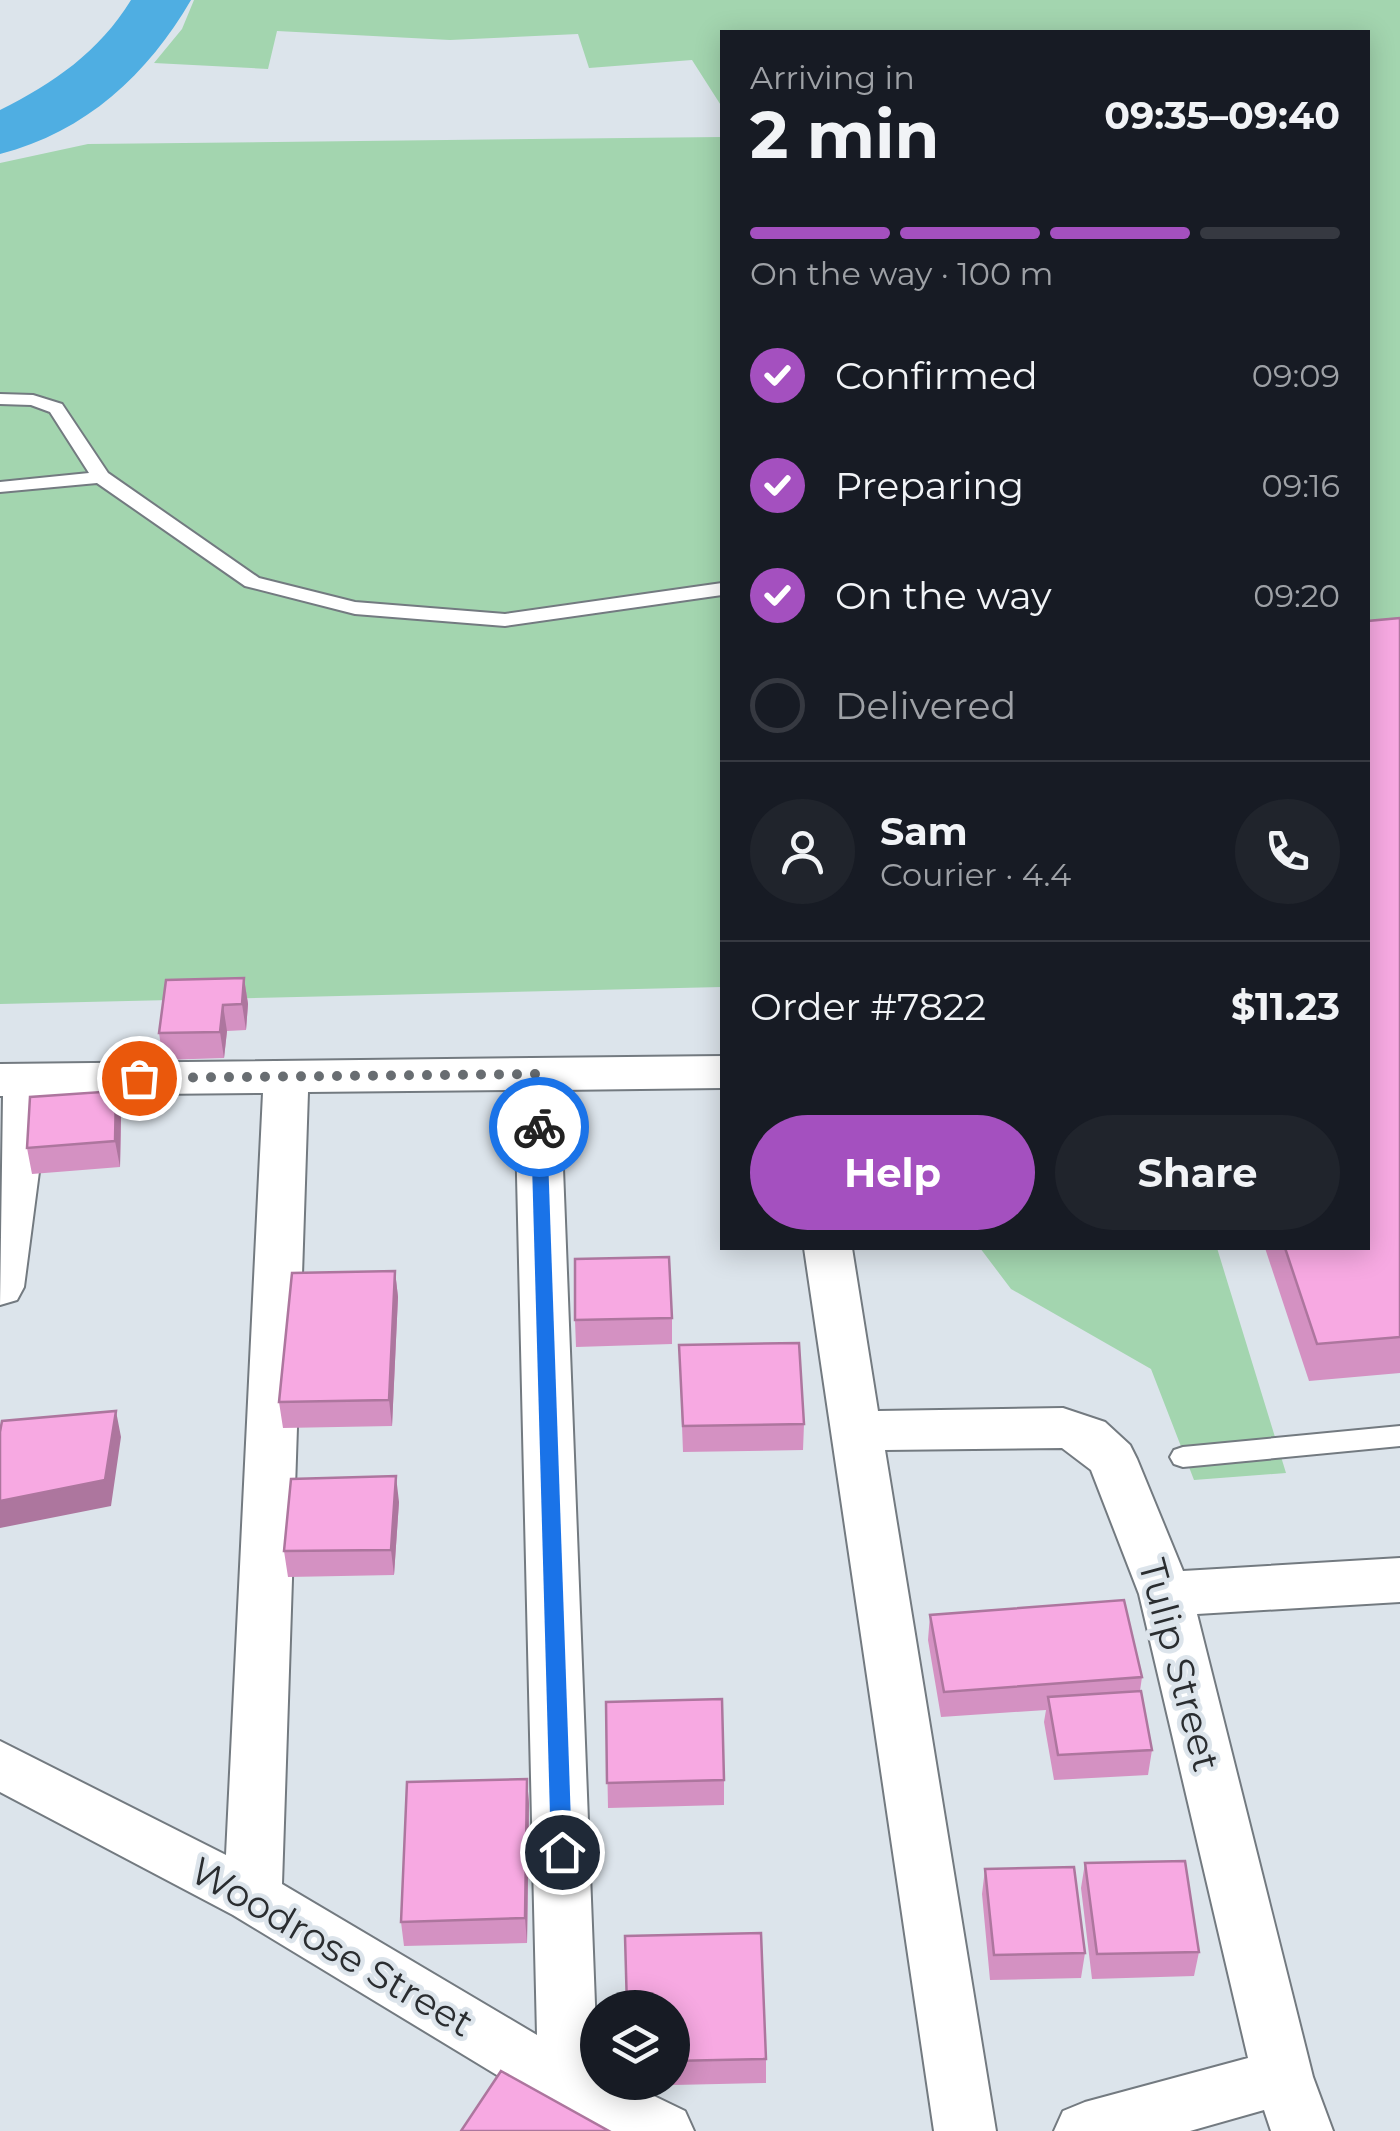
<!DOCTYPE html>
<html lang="en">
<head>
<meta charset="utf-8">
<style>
  body { margin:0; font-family:Montserrat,sans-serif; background:#20242c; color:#f1f3f6; height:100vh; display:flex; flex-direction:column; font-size:38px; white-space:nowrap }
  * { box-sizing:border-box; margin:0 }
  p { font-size:32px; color:#9ea1a6 }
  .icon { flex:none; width:55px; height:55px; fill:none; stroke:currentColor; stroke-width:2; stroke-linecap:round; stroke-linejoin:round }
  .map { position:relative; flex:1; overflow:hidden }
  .details { position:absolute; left:720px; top:30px; width:650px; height:1220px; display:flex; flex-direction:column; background:#171b24; border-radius:0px; box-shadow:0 5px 25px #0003 }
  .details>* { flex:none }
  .fabs { position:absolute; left:580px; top:1990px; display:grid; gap:20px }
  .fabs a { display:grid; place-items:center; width:110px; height:110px; border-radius:50%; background:#171b24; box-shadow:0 5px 25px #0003; font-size:50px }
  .pin { position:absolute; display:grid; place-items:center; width:85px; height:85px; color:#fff; margin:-42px; border:5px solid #fff; border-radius:50%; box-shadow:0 2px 10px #0007 }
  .courier { position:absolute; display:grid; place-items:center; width:100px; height:100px; margin:-50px; border:8px solid #1a73e8; border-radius:50%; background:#fff; color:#222; box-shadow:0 2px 12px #0007 }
  .head em { font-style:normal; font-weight:700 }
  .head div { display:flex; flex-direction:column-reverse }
  .head { display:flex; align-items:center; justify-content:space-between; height:170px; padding:0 30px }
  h1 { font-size:65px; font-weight:700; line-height:75px }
  .bar { display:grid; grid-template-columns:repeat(4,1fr); gap:15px 10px; align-content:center; height:120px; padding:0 30px }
  .bar i { height:12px; border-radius:8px; background:#363941 }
  .bar .active { background:#a450bf }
  .bar p { grid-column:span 4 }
  .line { display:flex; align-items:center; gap:25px; padding:0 30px; border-top:2px solid #363941 }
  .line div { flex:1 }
  .round { display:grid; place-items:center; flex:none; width:105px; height:105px; border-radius:52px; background:#20242c }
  ol { padding:0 30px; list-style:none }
  li { display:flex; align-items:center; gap:30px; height:110px }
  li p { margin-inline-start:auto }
  li .icon { padding:10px; border-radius:50%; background:#a450bf; color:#fff; stroke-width:4 }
  li:last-child { color:#9ea1a6 }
  li i { width:55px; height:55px; border:5px solid #363941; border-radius:50% }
  .cta { display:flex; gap:20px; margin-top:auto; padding:20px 30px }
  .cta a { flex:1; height:115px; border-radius:60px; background:#a450bf; color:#fff; font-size:40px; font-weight:700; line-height:115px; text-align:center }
  .cta a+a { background:#20242c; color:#f1f3f6 }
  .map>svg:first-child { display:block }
  .green { fill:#a3d5af }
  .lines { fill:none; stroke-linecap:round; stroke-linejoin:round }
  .river { fill:#4faee2; fill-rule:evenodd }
  .service-casing { stroke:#737a80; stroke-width:4 }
  .minor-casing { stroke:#737a80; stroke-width:4 }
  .service { fill:#fff; fill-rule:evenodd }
  .minor { fill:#fff; fill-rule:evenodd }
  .wall { fill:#d491c2 }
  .shaded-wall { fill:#ad769e }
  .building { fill:#f7a9e2; stroke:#ad769e; stroke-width:2.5 }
  .route { fill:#1a73e8 }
  .done { stroke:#686d71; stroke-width:10; stroke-dasharray:0 18 }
  .labels { text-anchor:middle; stroke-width:9; stroke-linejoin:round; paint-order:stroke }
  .near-street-label { font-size:38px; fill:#2a2d30; stroke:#dce4eb }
</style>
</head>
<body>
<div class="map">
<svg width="1400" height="2131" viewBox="0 0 1400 2131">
  <rect width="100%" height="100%" fill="#dce4eb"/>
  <path class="green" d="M194 0H1400V641L1368 643V32H722V107L692 60 589 68 578 34 450 40 277 31 268 69 154 63 182 29Z
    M722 137V987L0 1004V163L88 144Z
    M980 1248H1217L1286 1473 1194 1480 1151 1369 1011 1289Z"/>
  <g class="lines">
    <path class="river" d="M131 0H191C148 74 86 132 0 154V110C54 83 99 52 131 0Z"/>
    <g class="service-casing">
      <path id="service" d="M0 394 33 395 62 404 108 473 259 578 355 602 505 614 722 583V595L505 626 355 614 245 586 97 483 0 492V482L89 473 50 412 31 405 0 404Z
        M1400 1426V1446L1183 1467 1174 1464 1170 1457 1174 1450 1183 1447Z"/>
    </g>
    <g class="minor-casing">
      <path id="minor" d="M722 1056V1088L560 1090 598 2082H625L685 2111 694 2131H599L548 2106 233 1915 0 1792V1741L226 1855 263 1093 49 1095 24 1287 17 1300 0 1305 3 1096H0V1064ZM515 1090 537 2035 282 1884 308 1092Z
        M804 1248H852L878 1411 1063 1408 1105 1422 1130 1445 1137 1459 1183 1571 1400 1558V1602L1197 1614 1313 2077 1333 2131H1271L1264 2110 1190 2131H1054L1063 2111 1085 2102 1248 2058 1139 1594 1091 1470 1062 1448 885 1450 996 2131H934Z"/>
    </g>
    <use href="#service" class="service"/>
    <use href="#minor" class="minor"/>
  </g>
  <path class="wall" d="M1400 618V1373L1309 1381 1265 1248H1368Z
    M244 978 248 1004 246 1030 227 1031 224 1058 163 1060 159 1033Z
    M116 1091 121 1117 120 1167 32 1174 27 1148Z
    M395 1271 398 1297 392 1426 283 1428 279 1402Z
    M672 1318V1344L576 1347 575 1320Z
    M679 1345 804 1424 803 1450 683 1452Z
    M399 1502 394 1575 288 1577 284 1551Z
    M930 1615 1142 1677 1140 1691 1152 1750 1148 1775 1054 1780 1044 1722 1046 1710 941 1717 928 1640Z
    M606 1702 724 1780V1805L608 1808Z
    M527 1779 529 1804 527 1943 404 1946 401 1922Z
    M1085 1863 1199 1952 1194 1976 1092 1979 1081 1888Z
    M985 1869 1085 1953 1081 1978 990 1980 982 1894Z
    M672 2008 766 2059V2083L628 2086V2082H672Z"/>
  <path class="shaded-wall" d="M244 978 248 1004 246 1030 242 1004Z
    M223 1005 227 1031 224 1058 220 1032Z
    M116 1091 121 1117 120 1167 115 1141Z
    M395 1271 398 1297 392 1426 389 1400Z
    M116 1411 121 1437 111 1506 0 1528V1501Z
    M396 1476 399 1502 394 1575 391 1550Z
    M527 1779 529 1804 527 1943 525 1918Z"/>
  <path class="building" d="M1400 618V1337L1317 1344 1285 1248H1368V621Z
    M244 978 242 1004 223 1005 220 1032 159 1033 166 980Z
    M116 1091 115 1141 27 1148 30 1097Z
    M669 1257 672 1318 575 1320V1259Z
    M395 1271 389 1400 279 1402 292 1273Z
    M799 1343 804 1424 683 1426 679 1345Z
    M116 1411 105 1480 0 1501V1432L2 1421Z
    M396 1476 391 1550 284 1551 291 1479Z
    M1124 1600 1142 1677 944 1692 930 1615Z
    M1141 1691 1152 1750 1058 1755 1048 1697Z
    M722 1699 724 1780 607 1783 606 1702Z
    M527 1779 525 1918 401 1922 407 1782Z
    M1185 1861 1199 1952 1097 1954 1085 1863Z
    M1074 1867 1085 1953 994 1955 985 1869Z
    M761 1933 766 2059 672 2061V2008H627L625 1936Z
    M501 2071 609 2131H461Z"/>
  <path class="route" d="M539 1121 547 1127 572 1852 562 1862 551 1852 531 1127Z"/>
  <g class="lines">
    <path class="done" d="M139 1078 537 1074 539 1127"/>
  </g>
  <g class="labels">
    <g class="near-street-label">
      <text transform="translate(1179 1665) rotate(75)" y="13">Tulip Street</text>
      <text transform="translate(332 1947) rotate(30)" y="13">Woodrose Street</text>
    </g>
  </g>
</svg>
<div class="fabs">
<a><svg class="icon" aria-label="layers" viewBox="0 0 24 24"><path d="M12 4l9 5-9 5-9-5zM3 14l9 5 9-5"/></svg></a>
</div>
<div class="pin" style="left:139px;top:1078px;background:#ea580c"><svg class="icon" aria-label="bag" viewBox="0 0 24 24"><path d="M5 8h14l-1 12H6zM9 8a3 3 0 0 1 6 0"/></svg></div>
<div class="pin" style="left:562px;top:1852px;background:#1f2937"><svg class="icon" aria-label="home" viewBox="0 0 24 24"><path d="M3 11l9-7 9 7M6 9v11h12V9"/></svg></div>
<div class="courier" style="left:539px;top:1127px"><svg class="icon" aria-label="bike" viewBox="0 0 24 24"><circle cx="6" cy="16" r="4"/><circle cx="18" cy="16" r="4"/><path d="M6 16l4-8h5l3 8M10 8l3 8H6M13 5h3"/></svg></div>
<section class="details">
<div class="head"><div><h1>2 min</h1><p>Arriving in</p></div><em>09:35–09:40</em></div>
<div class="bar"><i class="active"></i><i class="active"></i><i class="active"></i><i></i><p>On the way · 100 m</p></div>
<ol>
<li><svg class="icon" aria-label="check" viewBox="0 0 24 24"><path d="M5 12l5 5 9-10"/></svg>Confirmed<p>09:09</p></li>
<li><svg class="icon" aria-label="check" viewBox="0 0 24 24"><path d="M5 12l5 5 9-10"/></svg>Preparing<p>09:16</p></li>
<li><svg class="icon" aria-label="check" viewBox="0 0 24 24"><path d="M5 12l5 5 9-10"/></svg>On the way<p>09:20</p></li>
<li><i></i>Delivered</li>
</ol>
<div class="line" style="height:180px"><a class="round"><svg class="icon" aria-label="person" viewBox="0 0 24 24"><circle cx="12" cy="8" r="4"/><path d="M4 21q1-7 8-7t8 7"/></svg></a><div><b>Sam</b><p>Courier · 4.4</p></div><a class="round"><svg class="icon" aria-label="phone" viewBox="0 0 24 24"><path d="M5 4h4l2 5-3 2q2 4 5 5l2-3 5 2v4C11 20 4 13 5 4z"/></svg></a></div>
<div class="line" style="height:130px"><div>Order #7822</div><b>$11.23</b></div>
<div class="cta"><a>Help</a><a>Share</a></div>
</section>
</div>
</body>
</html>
